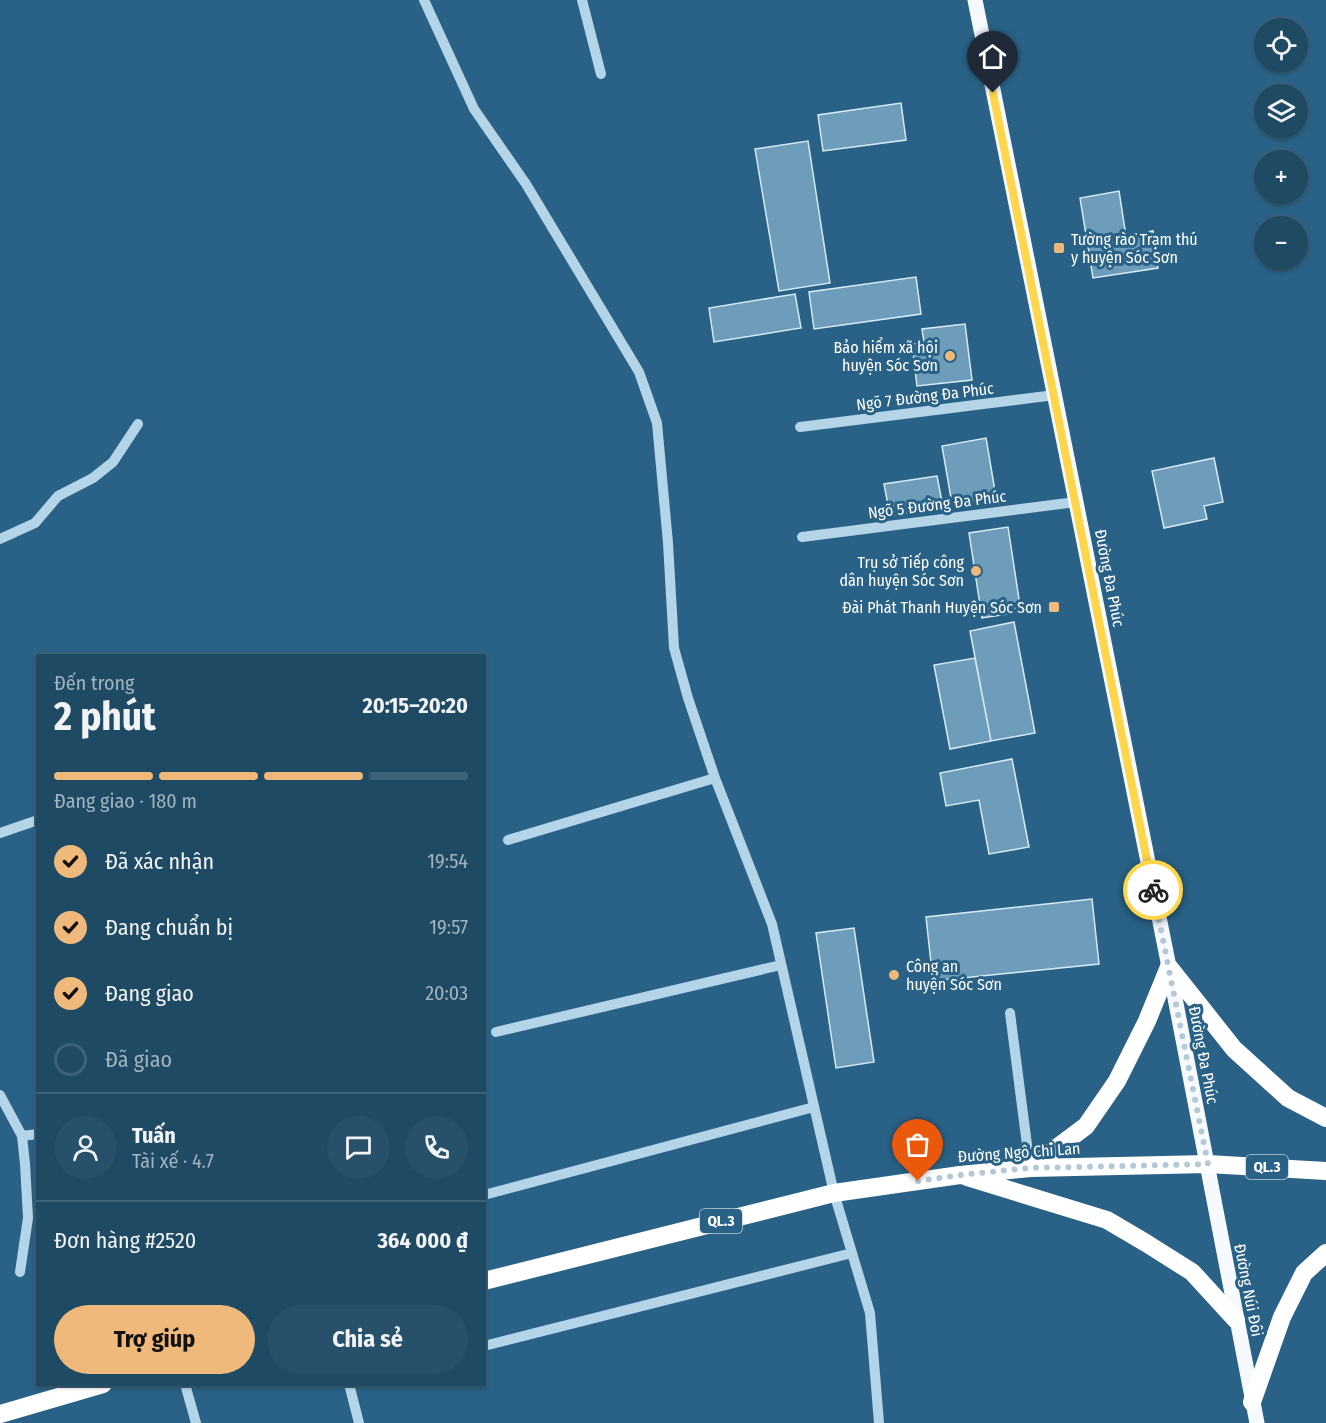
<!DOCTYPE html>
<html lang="vi">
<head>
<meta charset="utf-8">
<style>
  body { margin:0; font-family:"Fira Sans Condensed",sans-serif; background:#27516a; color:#f1f3f6; height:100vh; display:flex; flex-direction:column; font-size:22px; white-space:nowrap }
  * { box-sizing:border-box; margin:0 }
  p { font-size:20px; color:#a1b3bf }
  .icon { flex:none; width:33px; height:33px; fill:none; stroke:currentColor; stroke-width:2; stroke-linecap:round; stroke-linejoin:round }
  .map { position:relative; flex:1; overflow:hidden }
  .sheet { position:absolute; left:36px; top:654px; width:450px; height:732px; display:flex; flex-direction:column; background:#1f4a64; border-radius:0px; box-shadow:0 2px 4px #0004,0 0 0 2px #3c6278 }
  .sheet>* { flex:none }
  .controls { position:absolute; left:1254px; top:18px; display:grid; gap:12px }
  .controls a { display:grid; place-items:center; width:54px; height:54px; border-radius:50%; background:#1f4a64; box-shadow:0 2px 4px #0004,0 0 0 2px #3c6278; font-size:30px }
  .pin { position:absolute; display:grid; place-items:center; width:51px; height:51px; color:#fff; margin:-62px -26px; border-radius:50% 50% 50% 0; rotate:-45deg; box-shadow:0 0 6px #0007 }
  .pin .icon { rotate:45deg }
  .courier { position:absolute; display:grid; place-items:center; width:60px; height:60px; margin:-30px; border:4px solid #ffd54a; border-radius:50%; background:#fff; color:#222; box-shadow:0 2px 8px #0007 }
  .summary em { font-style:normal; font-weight:700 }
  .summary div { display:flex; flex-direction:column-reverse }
  .summary { display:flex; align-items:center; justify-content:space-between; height:102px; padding:0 18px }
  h1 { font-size:39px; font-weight:700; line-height:45px }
  .bar { display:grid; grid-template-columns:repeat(4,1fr); gap:9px 6px; align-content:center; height:72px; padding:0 18px }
  .bar i { height:8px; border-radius:4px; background:#3c6278 }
  .bar .current { background:#efb97b }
  .bar p { grid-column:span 4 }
  .line { display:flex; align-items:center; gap:15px; padding:0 18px; border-top:2px solid #3c6278 }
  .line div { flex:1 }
  .round { display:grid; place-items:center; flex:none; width:63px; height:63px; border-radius:32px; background:#27516a }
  ol { padding:0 18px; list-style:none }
  li { display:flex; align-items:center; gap:18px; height:66px }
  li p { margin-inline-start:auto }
  li .icon { padding:6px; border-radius:50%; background:#efb97b; color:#111; stroke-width:4 }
  li:last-child { color:#a1b3bf }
  li i { width:33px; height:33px; border:3px solid #3c6278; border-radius:50% }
  .button { display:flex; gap:12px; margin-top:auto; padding:12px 18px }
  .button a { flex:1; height:69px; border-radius:36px; background:#efb97b; color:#111; font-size:24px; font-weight:700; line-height:69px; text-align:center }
  .button a+a { background:#27516a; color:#f1f3f6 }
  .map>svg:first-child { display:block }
  .building { fill:#6d9dba; stroke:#d7ebf6; stroke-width:1.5 }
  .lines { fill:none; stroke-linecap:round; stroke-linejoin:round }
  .minor { stroke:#b4d4e8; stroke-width:10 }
  .major { stroke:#f6fafe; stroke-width:15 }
  .highway { stroke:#fff; stroke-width:18 }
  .done { stroke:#b4c8d5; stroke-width:6; stroke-dasharray:0 10.8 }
  .route { stroke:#ffd54a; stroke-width:8 }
  .poi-dot { fill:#efb97b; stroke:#296286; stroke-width:2 }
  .labels { text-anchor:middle; stroke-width:6; stroke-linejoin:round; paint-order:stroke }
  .shield { fill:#296286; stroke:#bfd0db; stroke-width:1.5 }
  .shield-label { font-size:15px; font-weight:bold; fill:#fff }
  .poi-label { font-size:16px; fill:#fff; stroke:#296286; text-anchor:end }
  .street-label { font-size:16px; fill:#fff; stroke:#296286 }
</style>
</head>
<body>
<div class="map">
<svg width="1326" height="1423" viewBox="0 0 1326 1423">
  <rect width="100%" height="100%" fill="#296286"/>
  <path class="building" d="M901 103 906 140 823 151 818 115Z
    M808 141 830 283 779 291 755 149Z
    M1119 191 1126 236 1153 231 1158 268 1093 278 1080 198Z
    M916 277 921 314 814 329 809 292Z
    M795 294 801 328 714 342 709 308Z
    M965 324 972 380 917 386 912 344 924 343 922 329Z
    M986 438 996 497 952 504 942 446Z
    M1214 458 1223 502 1204 506 1207 519 1164 528 1152 471Z
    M937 476 943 507 890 516 884 484Z
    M1008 527 1021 612 982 618 969 533Z
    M1014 622 1035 733 991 741 970 631Z
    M975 658 991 741 950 749 934 665Z
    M1012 759 1029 847 989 854 979 800 946 806 940 773Z
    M1092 899 1099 964 933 981 926 917Z
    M854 928 874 1062 836 1068 816 933Z"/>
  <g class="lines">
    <path class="minor" d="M424 0 474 109 526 184 639 372 657 423 668 543 674 648 688 698 715 778 772 924 834 1193 870 1313 879 1423
      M582 0 601 74
      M800 427 1055 395
      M802 537 1076 502
      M0 539 35 523 58 496 93 478 113 462 138 424
      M0 833 38 820
      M508 840 715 778
      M1010 1013 1030 1168
      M496 1032 781 965
      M0 1095 22 1136 25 1164 28 1218 20 1272
      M22 1136 38 1134
      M484 1195 814 1107
      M484 1346 852 1253
      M185 1384 196 1423
      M349 1384 359 1423"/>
    <path class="major" d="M975 0 1076 502 1169 967 1257 1423"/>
    <path class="highway" d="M1030 1168 1086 1126 1117 1081 1147 1021 1169 967 1234 1049 1288 1098 1326 1118
      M967 1177 1107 1220 1146 1243 1192 1272 1236 1320
      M484 1281 834 1193 960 1175 1030 1168 1208 1164 1326 1171
      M1252 1402 1282 1317 1304 1273 1326 1253
      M0 1414 103 1384"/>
  </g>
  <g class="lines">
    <path class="done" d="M918 1181 960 1175 1030 1168 1208 1164 1153 890"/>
    <path class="route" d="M993 93 1153 890"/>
  </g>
  <g class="poi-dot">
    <rect x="1053" y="242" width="12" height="12" rx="3"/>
    <circle cx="950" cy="356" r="6"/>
    <circle cx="976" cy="571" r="6"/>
    <rect x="1048" y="601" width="12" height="12" rx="3"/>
    <circle cx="894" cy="975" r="6"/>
  </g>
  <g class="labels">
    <g class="shield">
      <rect x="1246" y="1155" width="42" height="24" rx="4.5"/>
      <rect x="700" y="1209" width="42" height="24" rx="4.5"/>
    </g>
    <g class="shield-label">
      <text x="1267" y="1172">QL.3</text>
      <text x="721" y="1226">QL.3</text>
    </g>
    <g class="poi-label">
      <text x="1071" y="245" text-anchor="start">Tường rào Trạm thú<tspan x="1071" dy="18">y huyện Sóc Sơn</tspan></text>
      <text x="938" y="353">Bảo hiểm xã hội<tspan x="938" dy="18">huyện Sóc Sơn</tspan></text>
      <text x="964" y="568">Trụ sở Tiếp công<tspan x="964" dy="18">dân huyện Sóc Sơn</tspan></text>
      <text x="1042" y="613">Đài Phát Thanh Huyện Sóc Sơn</text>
      <text x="906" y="972" text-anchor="start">Công an<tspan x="906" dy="18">huyện Sóc Sơn</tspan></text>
    </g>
    <g class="street-label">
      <text transform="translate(925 396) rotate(-7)" y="6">Ngõ 7 Đường Đa Phúc</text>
      <text transform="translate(937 504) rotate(-7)" y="6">Ngõ 5 Đường Đa Phúc</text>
      <text transform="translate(1110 578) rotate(79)" y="6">Đường Đa Phúc</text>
      <text transform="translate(1204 1055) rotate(79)" y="6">Đường Đa Phúc</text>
      <text transform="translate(1019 1152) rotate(-4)" y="6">Đường Ngô Chi Lan</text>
      <text transform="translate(1249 1290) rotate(79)" y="6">Đường Núi Đôi</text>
    </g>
  </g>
</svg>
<div class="controls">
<a><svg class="icon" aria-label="locate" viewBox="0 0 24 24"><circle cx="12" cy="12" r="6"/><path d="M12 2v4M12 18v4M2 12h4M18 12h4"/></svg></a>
<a><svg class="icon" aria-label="layers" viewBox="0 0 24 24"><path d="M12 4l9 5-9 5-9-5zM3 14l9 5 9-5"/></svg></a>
<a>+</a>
<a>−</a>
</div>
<div class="pin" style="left:918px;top:1181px;background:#ea580c"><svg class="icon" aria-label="bag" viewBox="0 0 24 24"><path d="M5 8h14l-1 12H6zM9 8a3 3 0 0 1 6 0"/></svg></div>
<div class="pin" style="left:993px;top:93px;background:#1f2937"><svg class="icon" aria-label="home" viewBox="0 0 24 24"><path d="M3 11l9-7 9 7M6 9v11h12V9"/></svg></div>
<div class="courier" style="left:1153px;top:890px"><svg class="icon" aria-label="bike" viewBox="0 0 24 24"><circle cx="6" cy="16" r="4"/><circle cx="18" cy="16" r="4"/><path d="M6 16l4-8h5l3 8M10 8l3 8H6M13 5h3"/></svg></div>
<section class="sheet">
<div class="summary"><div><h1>2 phút</h1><p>Đến trong</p></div><em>20:15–20:20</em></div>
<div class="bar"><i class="current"></i><i class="current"></i><i class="current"></i><i></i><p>Đang giao · 180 m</p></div>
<ol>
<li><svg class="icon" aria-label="check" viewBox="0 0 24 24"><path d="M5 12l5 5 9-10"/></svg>Đã xác nhận<p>19:54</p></li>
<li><svg class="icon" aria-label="check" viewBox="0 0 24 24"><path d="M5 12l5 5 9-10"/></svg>Đang chuẩn bị<p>19:57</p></li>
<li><svg class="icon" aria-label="check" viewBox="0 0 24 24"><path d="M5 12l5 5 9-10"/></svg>Đang giao<p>20:03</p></li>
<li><i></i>Đã giao</li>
</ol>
<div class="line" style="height:108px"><a class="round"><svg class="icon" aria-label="person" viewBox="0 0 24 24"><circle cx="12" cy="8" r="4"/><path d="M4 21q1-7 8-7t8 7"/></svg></a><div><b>Tuấn</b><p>Tài xế · 4.7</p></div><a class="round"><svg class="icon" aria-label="chat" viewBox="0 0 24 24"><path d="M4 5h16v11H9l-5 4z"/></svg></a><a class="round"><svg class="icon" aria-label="phone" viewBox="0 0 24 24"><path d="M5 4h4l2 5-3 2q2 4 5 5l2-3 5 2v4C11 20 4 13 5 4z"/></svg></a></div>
<div class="line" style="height:78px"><div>Đơn hàng #2520</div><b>364 000 ₫</b></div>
<div class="button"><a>Trợ giúp</a><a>Chia sẻ</a></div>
</section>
</div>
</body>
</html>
